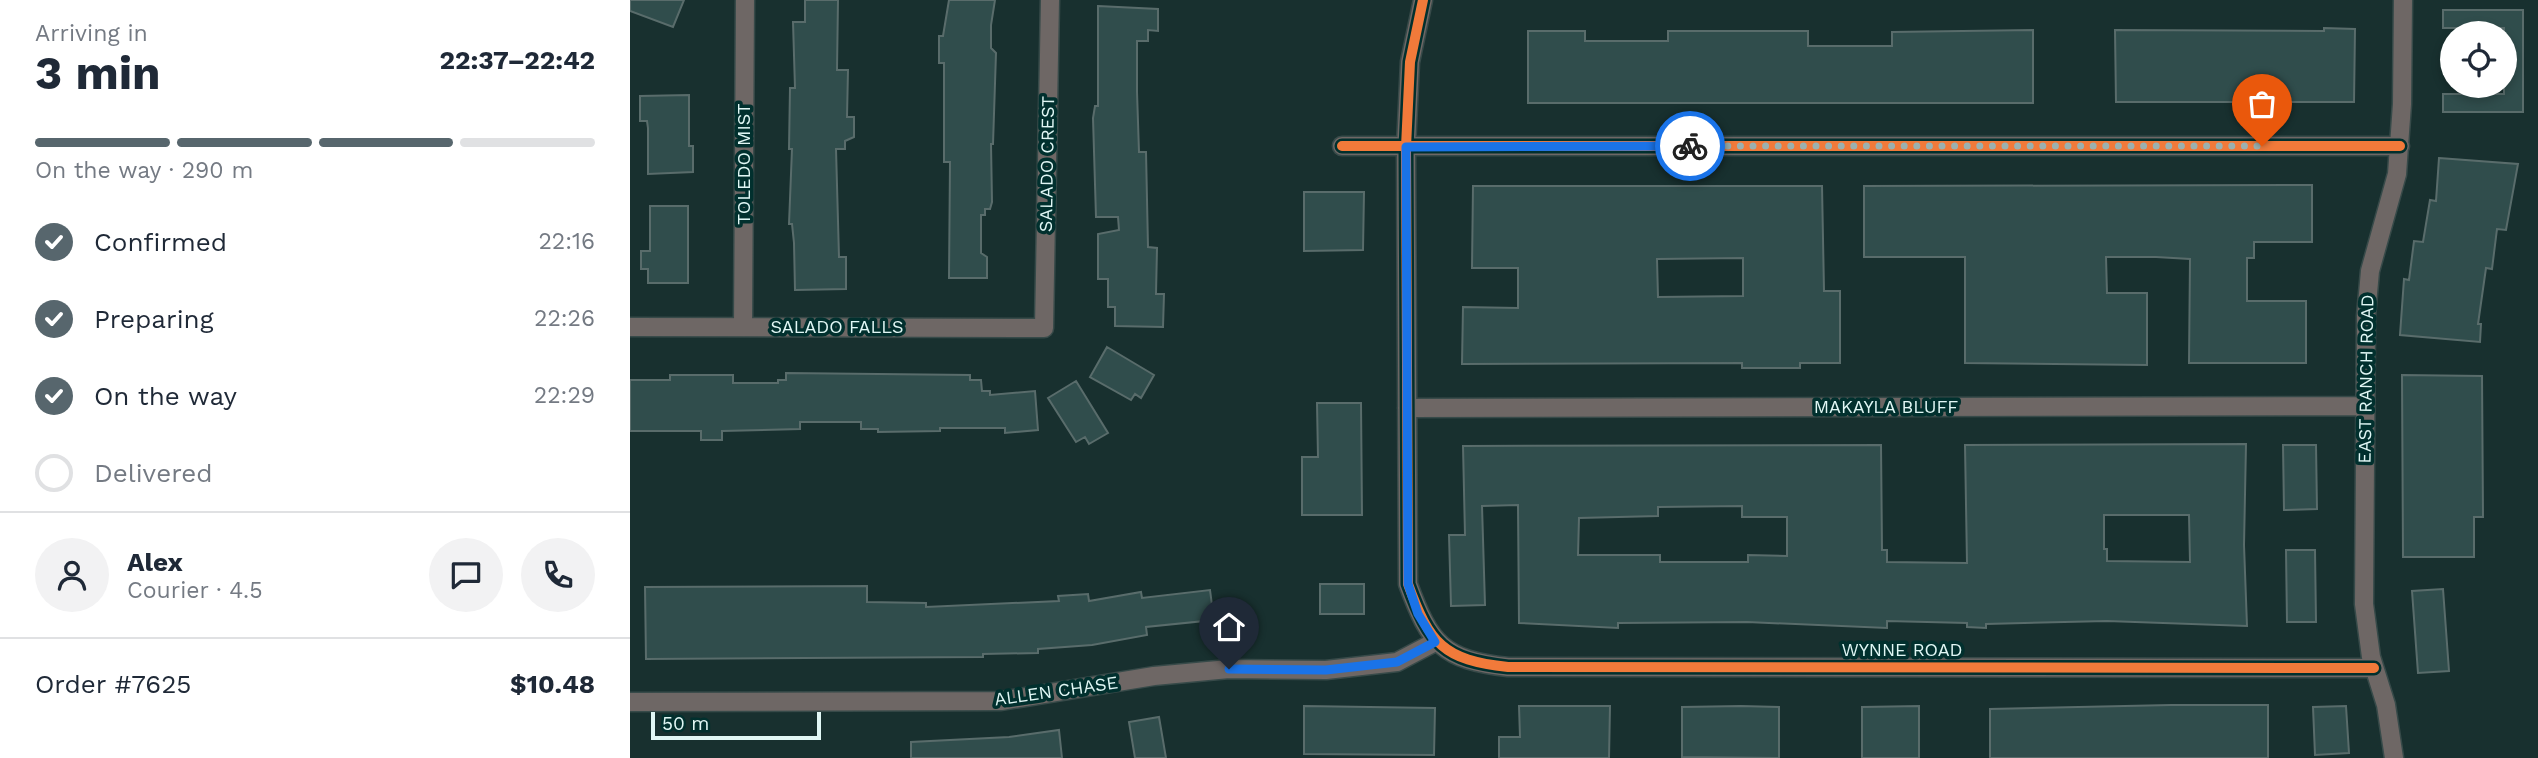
<!DOCTYPE html>
<html lang="en">
<head>
<meta charset="utf-8">
<style>
  body { margin:0; font-family:"Work Sans",sans-serif; background:#f2f2f3; color:#1f2937; height:100vh; display:flex; flex-direction:column; font-size:26px; white-space:nowrap }
  * { box-sizing:border-box; margin:0 }
  p { font-size:23px; color:#747a83 }
  .icon { flex:none; width:38px; height:38px; fill:none; stroke:currentColor; stroke-width:2; stroke-linecap:round; stroke-linejoin:round }
  .map { position:relative; flex:1; overflow:hidden }
  .panel { display:flex; flex-direction:column; background:#fff; width:630px }
  .panel>* { flex:none }
  .fabs { position:absolute; left:1810px; top:21px; display:grid; gap:14px }
  .fabs a { display:grid; place-items:center; width:77px; height:77px; border-radius:50%; background:#fff; box-shadow:0 4px 10px #0003; font-size:35px }
  .scale { position:absolute; left:21px; bottom:18px; width:170px; box-sizing:border-box; padding-left:7px; border:4px solid #e1f7f5; border-top:0; font-size:19px; line-height:24px; white-space:nowrap; color:#e1f7f5; -webkit-text-stroke:5px #01302e; paint-order:stroke }
  .pin { position:absolute; display:grid; place-items:center; width:60px; height:60px; color:#fff; margin:-72px -30px; border-radius:50% 50% 50% 0; rotate:-45deg; box-shadow:0 0 7px #0007 }
  .pin .icon { rotate:45deg }
  .courier { position:absolute; display:grid; place-items:center; width:70px; height:70px; margin:-35px; border:5px solid #1a73e8; border-radius:50%; background:#fff; color:#222; box-shadow:0 2px 9px #0007 }
  .head em { font-style:normal; font-weight:700 }
  .head div { display:flex; flex-direction:column-reverse }
  .head { display:flex; align-items:center; justify-content:space-between; height:119px; padding:0 35px }
  h1 { font-size:46px; font-weight:700; line-height:52px }
  .bar { display:grid; grid-template-columns:repeat(4,1fr); gap:10px 7px; align-content:center; height:84px; padding:0 35px }
  .bar i { height:9px; border-radius:5px; background:#e0e1e3 }
  .bar .selected { background:#57666d }
  .bar p { grid-column:span 4 }
  .line { display:flex; align-items:center; gap:18px; padding:0 35px; border-top:2px solid #e0e1e3 }
  .line div { flex:1 }
  .round { display:grid; place-items:center; flex:none; width:74px; height:74px; border-radius:37px; background:#f2f2f3 }
  ol { padding:0 35px; list-style:none }
  li { display:flex; align-items:center; gap:21px; height:77px }
  li p { margin-inline-start:auto }
  li .icon { padding:7px; border-radius:50%; background:#57666d; color:#fff; stroke-width:4 }
  li:last-child { color:#747a83 }
  li i { width:38px; height:38px; border:4px solid #e0e1e3; border-radius:50% }
  main { display:flex; flex:1; min-height:0 }
  .map>svg:first-child { display:block }
  .building { fill:#304d4c; stroke:#596c6b; stroke-width:2; fill-rule:evenodd }
  .lines { fill:none; stroke-linecap:round; stroke-linejoin:round }
  .street-casing { stroke:#374a49; stroke-width:21 }
  .street { stroke:#6e6765; stroke-width:18 }
  .cycleway-casing { stroke:#01302e; stroke-width:15 }
  .cycleway { stroke:#f17a3a; stroke-width:10 }
  .done { stroke:#9bb1b0; stroke-width:7; stroke-dasharray:0 12.6 }
  .route { stroke:#1a73e8; stroke-width:9 }
  .labels { text-anchor:middle; stroke-width:7; stroke-linejoin:round; paint-order:stroke }
  .street-label { font-size:18px; fill:#e1f7f5; stroke:#01302e }
</style>
</head>
<body>
<main>
<section class="panel">
<div class="head"><div><h1>3 min</h1><p>Arriving in</p></div><em>22:37–22:42</em></div>
<div class="bar"><i class="selected"></i><i class="selected"></i><i class="selected"></i><i></i><p>On the way · 290 m</p></div>
<ol>
<li><svg class="icon" aria-label="check" viewBox="0 0 24 24"><path d="M5 12l5 5 9-10"/></svg>Confirmed<p>22:16</p></li>
<li><svg class="icon" aria-label="check" viewBox="0 0 24 24"><path d="M5 12l5 5 9-10"/></svg>Preparing<p>22:26</p></li>
<li><svg class="icon" aria-label="check" viewBox="0 0 24 24"><path d="M5 12l5 5 9-10"/></svg>On the way<p>22:29</p></li>
<li><i></i>Delivered</li>
</ol>
<div class="line" style="height:126px"><a class="round"><svg class="icon" aria-label="person" viewBox="0 0 24 24"><circle cx="12" cy="8" r="4"/><path d="M4 21q1-7 8-7t8 7"/></svg></a><div><b>Alex</b><p>Courier · 4.5</p></div><a class="round"><svg class="icon" aria-label="chat" viewBox="0 0 24 24"><path d="M4 5h16v11H9l-5 4z"/></svg></a><a class="round"><svg class="icon" aria-label="phone" viewBox="0 0 24 24"><path d="M5 4h4l2 5-3 2q2 4 5 5l2-3 5 2v4C11 20 4 13 5 4z"/></svg></a></div>
<div class="line" style="height:91px"><div>Order #7625</div><b>$10.48</b></div>
</section>
<div class="map">
<svg width="1908" height="758" viewBox="0 0 1908 758">
  <rect width="100%" height="100%" fill="#18302f"/>
  <path class="building" d="M0 0H54L43 27 0 11Z
    M175 0H208L207 70H218L217 117H224V137L215 141V149H206L209 257H216V289L165 290 164 243 162 224H159L162 149H159L160 88H165L163 22H175Z
    M319 0H365L361 25V48L366 53 363 144H361L362 202 360 209H355V215H351V253L357 257V278H319L320 162H314V63H309V36H313Z
    M468 6 528 9V31L518 30V41H507V92L509 152H516L518 247 527 248 526 294H534L533 327 485 326V307H478V279H468V234L489 230 488 217H466L463 118 465 106H468Z
    M1813 10H1893V112H1813V94H1874V28H1813Z
    M1694 28 1725 29 1724 102H1486L1485 30 1694 31Z
    M1403 30V103H898V31H955V41H1038V31H1178V46H1262V32Z
    M59 95V146H63V172L18 174V128L17 121H10V96Z
    M1809 158 1888 164 1876 230 1867 229 1862 269 1856 268 1848 324H1851L1850 342 1770 335 1774 279 1779 280 1784 241 1793 242 1800 200 1806 201Z
    M1682 185V242H1624V258H1617V301H1676V363H1559L1560 259 1526 257H1476L1477 293H1517V365L1335 363V257H1234V186Z
    M843 186H1192L1194 291H1210V363H1170V368H1112V363L832 364 833 307 888 308V268H842ZM1113 258V296L1028 297 1027 259Z
    M674 192H734L733 250 674 251Z
    M20 206H58V283H18V269H11V251H20Z
    M477 347 524 375 511 398 505 394 501 400 460 377Z
    M156 373 340 375V380H351L352 391H360V395L405 391 408 430 375 433V428H310V431L248 432V429H231V422H170V429L92 431V440H71V431H0V380H40V375H103V383H148V380H156Z
    M1772 375 1852 376 1853 517H1844V557H1773Z
    M446 381 478 433 459 444 455 437 446 442 418 398Z
    M687 403H731L732 515H672V457H688Z
    M1616 444 1614 545 1617 626 1477 621 1356 624V628L1337 627V623L1257 621V628L1117 622 988 623V628L889 623 888 505 852 506 855 605 821 606 819 535H835L833 446 1251 445 1252 550H1257V562L1337 563 1335 445ZM1112 506V517H1157V556L1118 555V562H1030V555H948L949 518 1028 516V507ZM1474 515H1559L1560 562 1477 561V549H1474Z
    M1653 445H1686L1687 509 1654 510Z
    M1656 550H1685L1686 622H1657Z
    M690 584H734V614H690Z
    M237 586V602L296 603V607L429 601 428 596 458 594 459 601 511 592 512 598 580 590 584 620 516 627 517 635 462 645 408 649V653L353 654V657L16 659 15 587Z
    M1813 589 1819 671 1788 673 1782 591Z
    M1541 705H1638V758H1360V709Z
    M674 706 805 708 804 755 674 754Z
    M889 706H980L979 758H869V737H890Z
    M1111 706 1149 707V758L1052 757V707Z
    M1289 706V758H1232V707Z
    M1716 706 1719 753 1685 755 1683 707Z
    M529 717 536 758H505L499 722Z
    M429 730 432 758H281V742L379 737Z"/>
  <g class="lines">
    <g class="street-casing">
      <path id="street" d="M793 0 780 62 776 147 778 584C800 644 813 660 878 667L1744 668
        M712 146H1770
        M0 327 414 328 420 0
        M113 327 115 0
        M777 408 1735 406
        M0 702 371 701 524 676 599 669 696 670 767 662 805 642
        M1764 758 1756 705 1741 657 1734 604 1736 316 1740 271 1767 174 1772 104 1773 0"/>
    </g>
    <use href="#street" class="street"/>
    <g class="cycleway-casing">
      <path id="cycleway" d="M793 0 780 62 776 147 778 584C800 644 813 660 878 667L1744 668
        M712 146H1770"/>
    </g>
    <use href="#cycleway" class="cycleway"/>
  </g>
  <g class="lines">
    <path class="done" d="M1060 146H1632"/>
    <path class="route" d="M599 669 696 670 767 662 805 642 788 614 778 584 776 147 1060 146"/>
  </g>
  <g class="labels">
    <g class="street-label">
      <text transform="translate(114 164) rotate(-90)" y="6">TOLEDO MIST</text>
      <text transform="translate(417 164) rotate(-89)" y="6">SALADO CREST</text>
      <text x="207" y="333">SALADO FALLS</text>
      <text transform="translate(1736 379) rotate(-89)" y="6">EAST RANCH ROAD</text>
      <text x="1256" y="413">MAKAYLA BLUFF</text>
      <text x="1272" y="656">WYNNE ROAD</text>
      <text transform="translate(426 691) rotate(-8)" y="6">ALLEN CHASE</text>
    </g>
  </g>
</svg>
<div class="fabs">
<a><svg class="icon" aria-label="locate" viewBox="0 0 24 24"><circle cx="12" cy="12" r="6"/><path d="M12 2v4M12 18v4M2 12h4M18 12h4"/></svg></a>
</div>
<div class="scale">50 m</div>
<div class="pin" style="left:1632px;top:146px;background:#ea580c"><svg class="icon" aria-label="bag" viewBox="0 0 24 24"><path d="M5 8h14l-1 12H6zM9 8a3 3 0 0 1 6 0"/></svg></div>
<div class="pin" style="left:599px;top:669px;background:#1f2937"><svg class="icon" aria-label="home" viewBox="0 0 24 24"><path d="M3 11l9-7 9 7M6 9v11h12V9"/></svg></div>
<div class="courier" style="left:1060px;top:146px"><svg class="icon" aria-label="bike" viewBox="0 0 24 24"><circle cx="6" cy="16" r="4"/><circle cx="18" cy="16" r="4"/><path d="M6 16l4-8h5l3 8M10 8l3 8H6M13 5h3"/></svg></div>
</div>
</main>
</body>
</html>
